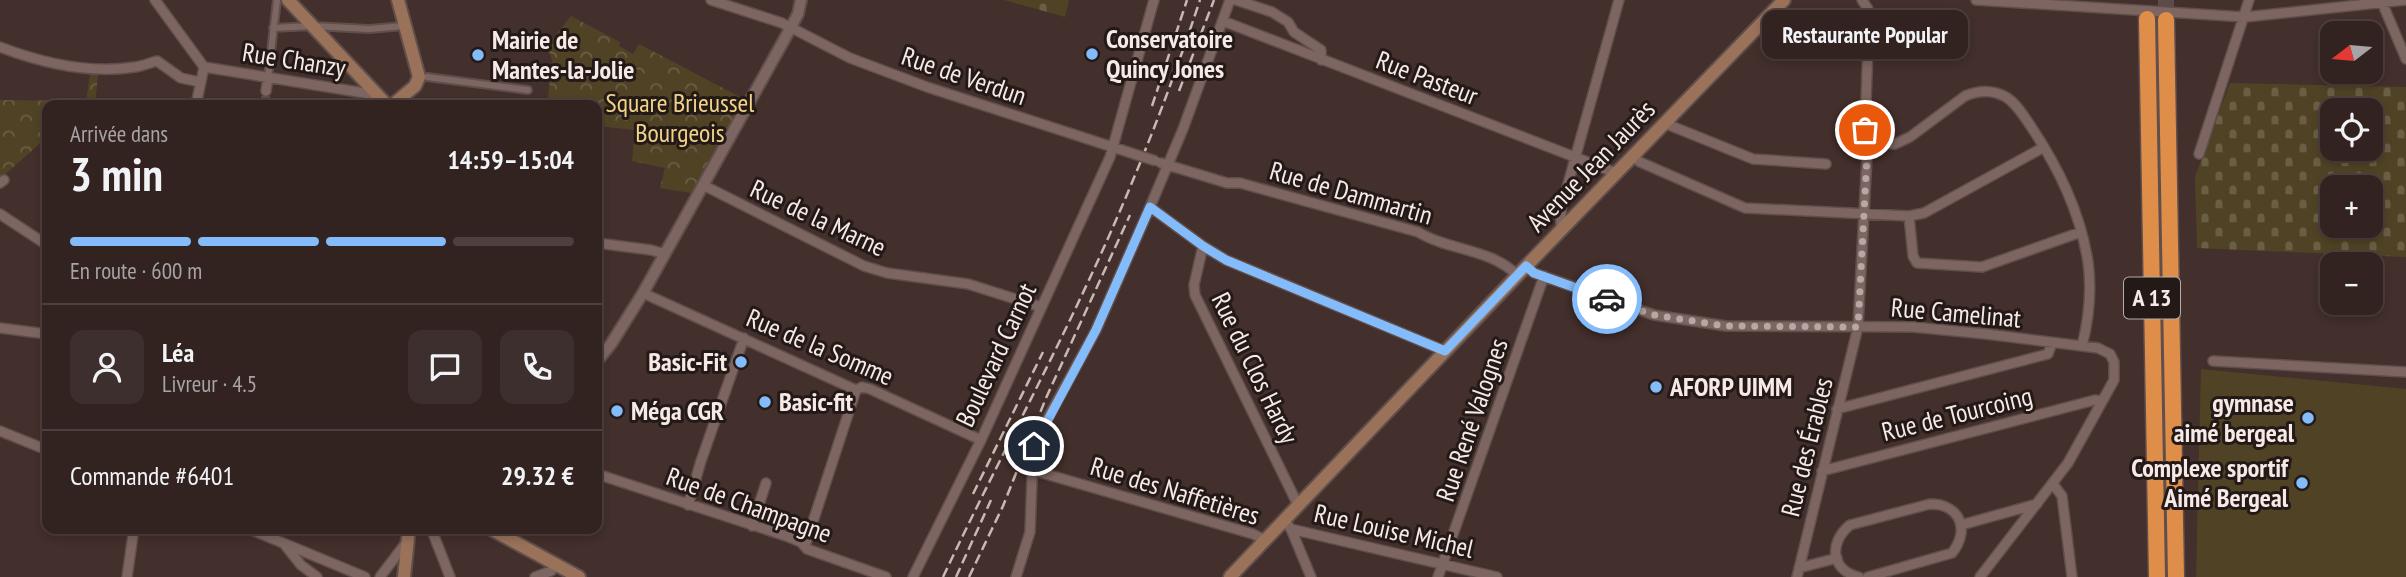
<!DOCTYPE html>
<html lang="fr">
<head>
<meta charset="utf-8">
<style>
  body { margin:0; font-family:"PT Sans Narrow",sans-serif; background:#3d2f2d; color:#f1f3f6; height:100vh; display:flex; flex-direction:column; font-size:26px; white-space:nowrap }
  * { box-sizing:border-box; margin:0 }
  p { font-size:23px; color:#a8a4a5 }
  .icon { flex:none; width:38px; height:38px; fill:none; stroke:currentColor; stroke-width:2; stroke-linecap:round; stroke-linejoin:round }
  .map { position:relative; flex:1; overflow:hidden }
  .panel { position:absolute; left:42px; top:100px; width:560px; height:434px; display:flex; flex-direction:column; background:#322320; border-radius:14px; box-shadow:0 4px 10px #0003,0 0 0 2px #4d403e }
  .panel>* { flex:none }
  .needle { width:46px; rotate:254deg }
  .buttons { position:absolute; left:2320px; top:21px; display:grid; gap:14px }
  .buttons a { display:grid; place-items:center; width:63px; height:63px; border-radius:14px; background:#322320; box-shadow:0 4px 10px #0003,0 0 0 2px #4d403e; font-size:35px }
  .pin { position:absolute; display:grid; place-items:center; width:60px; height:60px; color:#fff; margin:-30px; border:4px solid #fff; border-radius:50%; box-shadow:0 2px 7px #0007 }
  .courier { position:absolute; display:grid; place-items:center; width:70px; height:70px; margin:-35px; border:5px solid #84bcfb; border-radius:50%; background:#fff; color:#222; box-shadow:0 2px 9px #0007 }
  .bubble { position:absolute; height:49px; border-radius:14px; background:#322320; box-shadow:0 4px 10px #0003,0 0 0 2px #4d403e; font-size:23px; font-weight:800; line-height:49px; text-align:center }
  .head em { font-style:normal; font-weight:800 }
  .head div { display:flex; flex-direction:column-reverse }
  .head { display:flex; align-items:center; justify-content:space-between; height:119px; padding:0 28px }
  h1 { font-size:46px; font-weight:800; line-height:52px }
  .bar { display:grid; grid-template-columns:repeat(4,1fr); gap:10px 7px; align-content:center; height:84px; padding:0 28px }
  .bar i { height:9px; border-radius:5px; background:#4d403e }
  .bar .active { background:#84bcfb }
  .bar p { grid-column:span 4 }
  .line { display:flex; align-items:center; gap:18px; padding:0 28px; border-top:2px solid #4d403e }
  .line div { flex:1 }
  .round { display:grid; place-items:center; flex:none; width:74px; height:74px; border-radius:14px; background:#3d2f2d }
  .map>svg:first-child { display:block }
  .cemetery { fill:url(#cemetery-stones); fill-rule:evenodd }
  .park { fill:url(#park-crowns) }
  .pitch { fill:#504325 }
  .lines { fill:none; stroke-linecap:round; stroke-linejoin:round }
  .minor-tunnel { stroke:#5e4b47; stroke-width:9; stroke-dasharray:9 4.5; stroke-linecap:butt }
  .motorway-tunnel { stroke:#5e4b47; stroke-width:16; stroke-dasharray:16 8; stroke-linecap:butt }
  .pedestrian-casing { stroke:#5f4e4b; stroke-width:10 }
  .minor-casing { stroke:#5f4e4b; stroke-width:12 }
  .tertiary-casing { stroke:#5f4e4b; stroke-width:14 }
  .secondary-casing { stroke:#5f4e4b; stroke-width:16 }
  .motorway-casing { stroke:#5f4e4b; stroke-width:19 }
  .pedestrian { stroke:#7d6661; stroke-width:6 }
  .minor { stroke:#7d6661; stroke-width:9 }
  .tertiary { stroke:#7d6661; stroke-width:10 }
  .secondary { stroke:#9a725a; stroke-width:12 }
  .motorway { stroke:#de8e49; stroke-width:16 }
  .rail { stroke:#c8b9b5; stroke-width:2.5; stroke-dasharray:10 5; stroke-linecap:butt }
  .minor-bridge-casing { stroke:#5f4e4b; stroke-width:12; stroke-linecap:butt }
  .minor-bridge { stroke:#7d6661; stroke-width:9 }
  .done { stroke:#b8a8a5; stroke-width:7; stroke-dasharray:0 12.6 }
  .route { stroke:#84bcfb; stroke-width:9 }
  .poi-dot { fill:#84bcfb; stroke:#231a18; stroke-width:2.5 }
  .labels { text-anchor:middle; stroke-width:6; stroke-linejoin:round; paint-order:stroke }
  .shield { fill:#231a18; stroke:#b7aba8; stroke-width:2 }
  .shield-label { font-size:24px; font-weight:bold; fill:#f7e9e6 }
  .poi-label { font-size:26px; font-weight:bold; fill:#f7e9e6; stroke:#231a18; text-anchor:start }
  .street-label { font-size:26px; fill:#f7e9e6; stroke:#231a18 }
  .park-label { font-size:26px; fill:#f1d287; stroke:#231a18 }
</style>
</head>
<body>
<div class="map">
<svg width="2406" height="577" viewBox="0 0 2406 577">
  <defs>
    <pattern id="cemetery-stones" width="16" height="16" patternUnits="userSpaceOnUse" patternTransform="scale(1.75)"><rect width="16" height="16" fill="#504325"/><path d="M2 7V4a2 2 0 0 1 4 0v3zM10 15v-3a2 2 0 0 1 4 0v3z" fill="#6a5e45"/></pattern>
    <pattern id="park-crowns" width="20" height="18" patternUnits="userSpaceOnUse" patternTransform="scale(1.75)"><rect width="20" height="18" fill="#504325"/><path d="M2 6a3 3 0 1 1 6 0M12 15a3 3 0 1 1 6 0" fill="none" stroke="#6a5e45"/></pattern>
  </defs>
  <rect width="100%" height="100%" fill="#432f2b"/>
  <path class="cemetery" d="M1004 0H1069L1065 17Z
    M2230 83 2406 87V257L2197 248 2195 177ZM2333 110H2371V149H2333ZM2333 187H2371V226H2333Z"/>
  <path class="park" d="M571 16 620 42 619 46 633 54 639 44 744 99 691 193 660 188 665 168 632 161 635 130 597 126V105H561L548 97 552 60 547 46Z
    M90 74 98 75 95 105H47V137L0 179V100L86 101Z"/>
  <path class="pitch" d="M2201 369 2406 389V577H2196Z"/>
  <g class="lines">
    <path class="minor-tunnel" d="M265 105 266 91"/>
    <path class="motorway-tunnel" d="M2166 0V20"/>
    <g class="pedestrian-casing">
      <path id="pedestrian" d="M273 28 313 26 369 29 404 26
        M268 77 277 0
        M427 77 528 90"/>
    </g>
    <g class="minor-casing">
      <path id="minor" d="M155 0 204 67
        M711 0 782 23 850 58 927 87 1128 152
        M1236 0 1272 12 1288 22 1294 32 1321 50V60
        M1976 0 2245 17 2406 0
        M2381 0 2406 59
        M1223 21 1616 173
        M0 47C42 63 91 74 135 67 143 66 149 63 157 61L181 78 200 82
        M204 67 377 95
        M266 91 268 77
        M196 105 204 67
        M1664 123 1753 159 1826 164
        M1866 142 1895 144 1910 137 1965 96C1979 90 1992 89 2006 97 2016 103 2023 115 2030 125 2058 167 2080 211 2088 262 2092 291 2089 318 2082 346
        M2199 154 2249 0
        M1632 156 1640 162 1745 208 1909 216 1924 213 2044 147
        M1161 163 1227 183H1240L1418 232C1449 251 1490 248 1517 275
        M0 183 4 180
        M703 185 864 266 887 273 968 284 1041 307
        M1150 207 1203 246 1226 260 1445 351
        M0 214 47 245
        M1909 216 1913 256 1917 263 1982 267 2081 232
        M1561 230V209L1619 0
        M597 243 651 250 665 254
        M1203 246 1194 285 1195 295 1298 505
        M1526 266 1534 273 1654 315 1726 326 1913 327 1986 334 2098 348 2110 354 2114 362V380L2068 463 1980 577
        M643 293 856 390 862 387 870 389 981 440
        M0 328 47 334
        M2213 361 2406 372
        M1837 409 2048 354 2052 343
        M0 431 47 450
        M1032 470 1253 534 1265 540
        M1822 471 2095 400 2102 401
        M597 474 786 536 801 542 807 549 886 577
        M2053 484 2062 496 2072 577
        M688 505 701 461 744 338
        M1284 520 1291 529 1497 577
        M1961 525 2037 504
        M752 526 766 483
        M247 528 365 577
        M431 528 450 577
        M1291 529 1311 577
        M285 545 301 565 317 577
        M805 546 856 390
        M1799 568 1837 558
        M127 577 134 528
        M380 577 406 543
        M535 577 551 571 556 564
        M913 577 981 440 1110 157 1154 0
        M1016 577 1030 532 1033 453 1036 440 1096 330 1150 207 1183 129 1230 0
        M1438 577 1544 276
        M1797 577 1858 327 1867 156 1865 129 1869 17 1868 9 1862 0
        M1859 577C1830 570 1829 542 1850 525L1930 504C1961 504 1970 531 1952 553L1868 577"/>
    </g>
    <g class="tertiary-casing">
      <path id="tertiary" d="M597 361 611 344 643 293 784 40 798 14 801 0"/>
    </g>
    <g class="secondary-casing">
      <path id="secondary" d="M288 0 387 105
        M396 105V102L415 86 419 77 398 0
        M489 528 579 577
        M404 577 409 528
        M1230 577 1533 259 1784 0"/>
    </g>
    <g class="motorway-casing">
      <path id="motorway" d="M2147 19 2157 577
        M2166 20 2176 577"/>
    </g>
    <use href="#pedestrian" class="pedestrian"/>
    <use href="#minor" class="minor"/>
    <use href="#tertiary" class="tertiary"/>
    <use href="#secondary" class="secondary"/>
    <use href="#motorway" class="motorway"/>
    <path class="rail" d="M1179 91 1214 0
      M1152 106 1187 0
      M973 494 1043 352
      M943 577C992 473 1047 371 1095 267 1135 180 1170 91 1200 0
      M956 577 991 500
      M969 577 1003 506 1046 398 1130 215"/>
    <g class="minor-bridge-casing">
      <path id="minor-bridge" d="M1128 152 1156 161"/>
    </g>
    <use href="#minor-bridge" class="minor-bridge"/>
  </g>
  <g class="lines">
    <path class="done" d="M1607 299 1654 315 1726 326 1858 327 1867 156 1865 130"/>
    <path class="route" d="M1034 446 1096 330 1150 207 1203 246 1226 260 1445 351 1526 266 1534 273 1607 299"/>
  </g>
  <g class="poi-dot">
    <circle cx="1092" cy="54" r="7"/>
    <circle cx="478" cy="55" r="7"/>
    <circle cx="741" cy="362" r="7"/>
    <circle cx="1656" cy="387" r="7"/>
    <circle cx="765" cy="402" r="7"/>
    <circle cx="617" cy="411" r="7"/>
    <circle cx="2308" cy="418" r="7"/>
    <circle cx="2302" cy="483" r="7"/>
  </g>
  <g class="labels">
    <rect class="shield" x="2124" y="277.5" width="56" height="41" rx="5"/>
    <g class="shield-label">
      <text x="2152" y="306">A 13</text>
    </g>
    <g class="poi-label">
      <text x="1106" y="48">Conservatoire<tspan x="1106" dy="30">Quincy Jones</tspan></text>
      <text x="492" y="49">Mairie de<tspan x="492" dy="30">Mantes-la-Jolie</tspan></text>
      <text x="727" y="371" text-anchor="end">Basic-Fit</text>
      <text x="1670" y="396">AFORP UIMM</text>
      <text x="779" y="411">Basic-fit</text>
      <text x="2294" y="412" text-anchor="end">gymnase<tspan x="2294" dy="30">aimé bergeal</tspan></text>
      <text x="631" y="420">Méga CGR</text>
      <text x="2288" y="477" text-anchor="end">Complexe sportif<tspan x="2288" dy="30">Aimé Bergeal</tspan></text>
    </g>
    <g class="street-label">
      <text transform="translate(294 60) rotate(9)" y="9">Rue Chanzy</text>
      <text transform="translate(964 76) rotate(19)" y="9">Rue de Verdun</text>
      <text transform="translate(1427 78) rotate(21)" y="9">Rue Pasteur</text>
      <text transform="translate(1591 166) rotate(-46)" y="9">Avenue Jean Jaurès</text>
      <text transform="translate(1351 193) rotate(16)" y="9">Rue de Dammartin</text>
      <text transform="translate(818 218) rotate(25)" y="9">Rue de la Marne</text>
      <text transform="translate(1956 313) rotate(5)" y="9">Rue Camelinat</text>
      <text transform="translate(820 347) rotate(23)" y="9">Rue de la Somme</text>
      <text transform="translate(996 355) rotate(-65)" y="9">Boulevard Carnot</text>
      <text transform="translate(1255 368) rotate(64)" y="9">Rue du Clos Hardy</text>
      <text transform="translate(1957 414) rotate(-14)" y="9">Rue de Tourcoing</text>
      <text transform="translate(1472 420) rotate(-71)" y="9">Rue René Valognes</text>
      <text transform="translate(1807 447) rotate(-76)" y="9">Rue des Érables</text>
      <text transform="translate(1175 491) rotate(17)" y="9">Rue des Naffetières</text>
      <text transform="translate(749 505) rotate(20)" y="9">Rue de Champagne</text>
      <text transform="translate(1394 531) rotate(13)" y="9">Rue Louise Michel</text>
    </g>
    <g class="park-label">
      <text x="680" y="112">Square Brieussel<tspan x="680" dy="30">Bourgeois</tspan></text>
    </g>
  </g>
</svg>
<div class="buttons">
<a><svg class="needle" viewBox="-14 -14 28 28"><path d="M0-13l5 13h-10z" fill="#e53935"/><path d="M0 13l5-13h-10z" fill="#a8a4a5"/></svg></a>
<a><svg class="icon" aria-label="locate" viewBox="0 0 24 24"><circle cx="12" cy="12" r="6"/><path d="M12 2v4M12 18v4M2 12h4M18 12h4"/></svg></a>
<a>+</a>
<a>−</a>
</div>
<div class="pin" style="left:1865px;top:130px;background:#ea580c"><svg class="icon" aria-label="bag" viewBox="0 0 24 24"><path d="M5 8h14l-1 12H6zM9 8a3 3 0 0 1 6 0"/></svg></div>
<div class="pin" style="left:1034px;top:446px;background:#1f2937"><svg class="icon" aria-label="home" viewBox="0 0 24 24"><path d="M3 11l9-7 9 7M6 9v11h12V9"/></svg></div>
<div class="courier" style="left:1607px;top:299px"><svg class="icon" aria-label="car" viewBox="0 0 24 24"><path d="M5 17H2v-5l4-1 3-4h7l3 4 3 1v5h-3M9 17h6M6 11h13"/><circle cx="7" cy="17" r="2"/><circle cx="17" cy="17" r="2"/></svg></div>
<div class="bubble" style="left:1762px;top:10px;width:206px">Restaurante Popular</div>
<section class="panel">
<div class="head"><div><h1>3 min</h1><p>Arrivée dans</p></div><em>14:59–15:04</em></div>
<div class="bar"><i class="active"></i><i class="active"></i><i class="active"></i><i></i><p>En route · 600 m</p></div>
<div class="line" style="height:126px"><a class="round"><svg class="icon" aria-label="person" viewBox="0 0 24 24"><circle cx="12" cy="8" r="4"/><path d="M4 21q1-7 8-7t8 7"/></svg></a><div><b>Léa</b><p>Livreur · 4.5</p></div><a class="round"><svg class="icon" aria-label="chat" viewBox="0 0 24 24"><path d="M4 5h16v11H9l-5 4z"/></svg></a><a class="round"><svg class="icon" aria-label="phone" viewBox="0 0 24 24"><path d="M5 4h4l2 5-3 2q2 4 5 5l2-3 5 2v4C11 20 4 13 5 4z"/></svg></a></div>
<div class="line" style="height:91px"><div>Commande #6401</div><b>29.32 €</b></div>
</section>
</div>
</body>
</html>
